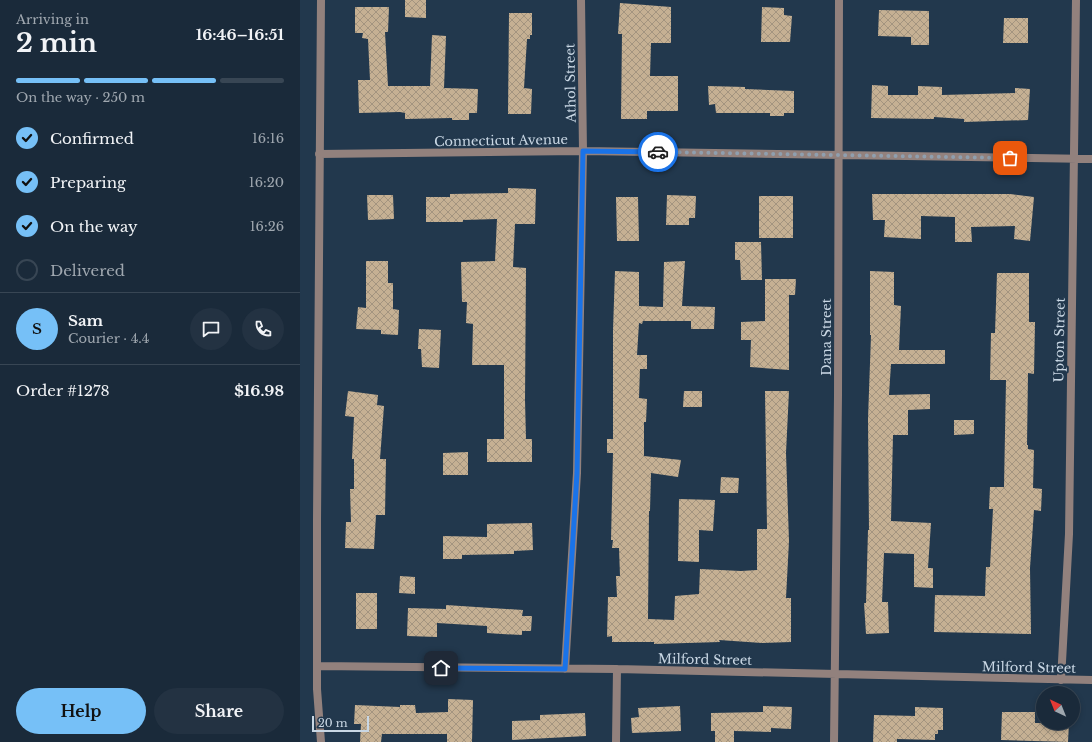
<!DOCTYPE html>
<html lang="en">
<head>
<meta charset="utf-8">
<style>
  body { margin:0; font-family:"Libre Baskerville",serif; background:#233242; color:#f1f3f6; height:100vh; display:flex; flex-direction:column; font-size:15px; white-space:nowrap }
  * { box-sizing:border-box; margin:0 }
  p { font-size:13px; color:#9fa7af }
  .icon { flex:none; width:22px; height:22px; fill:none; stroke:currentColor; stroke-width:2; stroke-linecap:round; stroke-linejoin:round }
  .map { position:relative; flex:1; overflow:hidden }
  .drawer { display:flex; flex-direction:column; background:#1a2a3a; width:300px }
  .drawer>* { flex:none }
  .needle { width:26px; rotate:317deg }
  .fabs { position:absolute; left:736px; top:686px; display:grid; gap:8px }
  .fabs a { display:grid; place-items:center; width:44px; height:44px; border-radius:50%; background:#1a2a3a; box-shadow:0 2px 6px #0003,0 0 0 1px #384654; font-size:20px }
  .scale { position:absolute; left:12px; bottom:10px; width:57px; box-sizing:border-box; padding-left:4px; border:2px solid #c9d7e4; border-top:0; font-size:11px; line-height:14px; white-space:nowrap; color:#c9d7e4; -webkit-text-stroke:3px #22384d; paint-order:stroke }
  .pin { position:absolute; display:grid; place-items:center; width:34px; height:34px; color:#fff; margin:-17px; border-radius:8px; box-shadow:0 2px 6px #0006 }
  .courier { position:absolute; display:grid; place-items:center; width:40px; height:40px; margin:-20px; border:3px solid #1a73e8; border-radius:50%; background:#fff; color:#222; box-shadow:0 1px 5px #0007 }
  .head em { font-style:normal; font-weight:700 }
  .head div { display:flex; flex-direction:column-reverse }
  .head { display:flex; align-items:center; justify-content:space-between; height:68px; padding:0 16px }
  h1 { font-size:26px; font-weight:700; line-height:30px }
  .bar { display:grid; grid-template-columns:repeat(4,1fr); gap:6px 4px; align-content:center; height:48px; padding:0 16px }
  .bar i { height:5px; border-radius:3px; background:#384654 }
  .bar .on { background:#76c0f7 }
  .bar p { grid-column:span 4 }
  .line { display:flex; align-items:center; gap:10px; padding:0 16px; border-top:1px solid #384654 }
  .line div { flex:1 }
  .round { display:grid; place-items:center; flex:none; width:42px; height:42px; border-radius:21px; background:#233242 }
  ol { padding:0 16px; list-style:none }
  li { display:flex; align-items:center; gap:12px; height:44px }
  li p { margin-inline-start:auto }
  li .icon { padding:4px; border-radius:50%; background:#76c0f7; color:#111; stroke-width:4 }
  li:last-child { color:#9fa7af }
  li i { width:22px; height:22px; border:2px solid #384654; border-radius:50% }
  .action { display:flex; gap:8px; margin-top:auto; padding:8px 16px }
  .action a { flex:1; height:46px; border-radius:24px; background:#76c0f7; color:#111; font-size:16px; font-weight:700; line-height:46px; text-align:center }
  .action a+a { background:#233242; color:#f1f3f6 }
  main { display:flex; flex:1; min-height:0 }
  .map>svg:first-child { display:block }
  .building { fill:url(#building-cross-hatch) }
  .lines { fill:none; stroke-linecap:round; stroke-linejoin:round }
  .minor { stroke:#92817d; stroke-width:8 }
  .done { stroke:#8f9faf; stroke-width:4; stroke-dasharray:0 7.2 }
  .route { stroke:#1a73e8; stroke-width:5 }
  .labels { text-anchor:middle; stroke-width:4; stroke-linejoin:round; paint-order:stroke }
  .street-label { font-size:13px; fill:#c9d7e4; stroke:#22384d }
</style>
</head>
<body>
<main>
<section class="drawer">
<div class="head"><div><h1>2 min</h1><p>Arriving in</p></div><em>16:46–16:51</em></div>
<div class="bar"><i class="on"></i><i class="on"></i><i class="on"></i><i></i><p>On the way · 250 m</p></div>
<ol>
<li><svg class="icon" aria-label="check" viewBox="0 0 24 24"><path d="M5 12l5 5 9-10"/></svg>Confirmed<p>16:16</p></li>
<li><svg class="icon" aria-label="check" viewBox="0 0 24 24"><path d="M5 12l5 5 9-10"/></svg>Preparing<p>16:20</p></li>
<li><svg class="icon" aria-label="check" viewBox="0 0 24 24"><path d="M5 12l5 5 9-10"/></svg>On the way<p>16:26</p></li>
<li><i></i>Delivered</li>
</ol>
<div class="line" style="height:72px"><b class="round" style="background:#76c0f7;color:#111">S</b><div><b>Sam</b><p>Courier · 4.4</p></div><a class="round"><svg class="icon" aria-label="chat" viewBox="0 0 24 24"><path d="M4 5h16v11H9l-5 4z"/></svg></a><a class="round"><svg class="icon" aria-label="phone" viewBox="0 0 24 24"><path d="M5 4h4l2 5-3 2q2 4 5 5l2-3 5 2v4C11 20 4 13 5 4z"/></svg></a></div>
<div class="line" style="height:52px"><div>Order #1278</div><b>$16.98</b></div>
<div class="action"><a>Help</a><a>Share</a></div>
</section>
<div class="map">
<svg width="792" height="742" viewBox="0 0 792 742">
  <defs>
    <pattern id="building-cross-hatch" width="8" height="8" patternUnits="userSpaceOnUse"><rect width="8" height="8" fill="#c5b093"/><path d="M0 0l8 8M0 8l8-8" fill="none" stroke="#a3947f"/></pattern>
  </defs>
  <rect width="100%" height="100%" fill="#22384d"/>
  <path class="building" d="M105 0H126V18L105 17Z
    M320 3 371 7V43H351L350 76H378V111H347V119H321L322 34H318Z
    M55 7H89L88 32H85L88 86H130L132 35 146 36 144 88 178 89 177 113H169V120H152V118L105 119V113L100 112 59 113 58 80H70L68 39 62 38 63 33H55Z
    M462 7 484 8V15L492 16 490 42H461Z
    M579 10 629 11V45H611V37L578 36Z
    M209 13H232V35H230V39H227L224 88 232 89 231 114H208Z
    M704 18H728V43H703Z
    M572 85 588 86V95H618V86L642 87V95L715 93V88L730 89 728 120 664 122V119L634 117V119L571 118Z
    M408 86 445 87V89L494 91V113H484V116H470V113H416L415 104 409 105Z
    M208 188 236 189 235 224H215L213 267 226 268 225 400 226 439H232V462H187V439H204V365H172L173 324 166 323 167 302H162L161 262 195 261 197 219 163 220V222H126V197H150V194L208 193Z
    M572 194H710L734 197 730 241 714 239 715 226 671 227 672 242H655V217L621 216V239L584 237 585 220H573Z
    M67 195H93L94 219 68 220Z
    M367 195 396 196 395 218H389V225H366Z
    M459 196H493V238H459Z
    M316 197H338L339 241H317Z
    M435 242H461L462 280H441L440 260H435Z
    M66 261H88V283H93V309L99 310 98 335 81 334V330L56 329 58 307 66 308Z
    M385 261 382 306 415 307 414 329H391V321H343L342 324 339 323 337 355H347V369H340L339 398 347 399 346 422H344V456L381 460 378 477 351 473 350 511H349L348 619 374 620 375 596 399 594 400 569 441 571 457 570V529H467L465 391H489L486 453 489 541 486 598H491V642L462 643 419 640 420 642 354 644V642H312V636L307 637 308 597H317L316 576H320L319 548H312L313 540H311L313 453H307V439H313V330L315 271 339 272V306L363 307 364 262Z
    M570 271 594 272V305L601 306 599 350H645V364H591L589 395 630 394V409L608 410V435H593L591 521 631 523 628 568H633V588L614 587V554L584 553 582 602H588L589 633 566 634 564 603H566L568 530H569L568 419 571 335H570Z
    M697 273H729V322H735L734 374 728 373 727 445H728V449L734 450 733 488 742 489 741 511 734 510 730 568 731 634 634 632 635 595 685 596 686 567H690L693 509H689L690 487H704L706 380H690L691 333H695Z
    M465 279H496L495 295H489V370L450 367 451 340H441V322L465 321Z
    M119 329 141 330 139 368 122 367 121 349H118Z
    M48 391 78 395 77 405 84 406 80 459H86L85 515H76L74 549 45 548 46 522H51L50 489H54V459H52L54 417 45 416Z
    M384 391H402V407H383Z
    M654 420H674V434L654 435Z
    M168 452V475H143V453Z
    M421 477 439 478 438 493H420Z
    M379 499 415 500 413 531 399 530V562L378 561Z
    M232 523 233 550 214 551V554L162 555V559H143V536L187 537V524Z
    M100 576 115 577V594L99 593Z
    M56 593H77V629H56Z
    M146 605 223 610 222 616H232L231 631H222V635L202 634 187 633V626L137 623V637L107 636 108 608 146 609Z
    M148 699 173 700 172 742H147V734H82L81 742H60L61 724H54L55 705 100 707V705H115L116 713 148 712Z
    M380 706 381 731 332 733 331 718 339 717 338 708Z
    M463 706 492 707 491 729 471 728V732L434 731V742H415V731H411V713L463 712Z
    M615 707 643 708V730H638V734H635V740L597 739V742H573L574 715 615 716Z
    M702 712H735V723H769L768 742 701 740Z
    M285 713 286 736 212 740V721L240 720V715Z"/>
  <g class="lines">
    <path class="minor" d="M19 154 283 151 792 159
      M17 666 317 669 792 680
      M265 669 277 473 283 151 281 0
      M761 680 769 534 776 0
      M21 742 17 689V520L21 0
      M316 742 317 669
      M534 742 538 396 539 0"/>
  </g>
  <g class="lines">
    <path class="done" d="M358 152 710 158"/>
    <path class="route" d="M141 668 265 669 277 473 283 151 358 152"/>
  </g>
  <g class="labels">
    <g class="street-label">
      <text transform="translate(270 83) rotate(-91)" y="5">Athol Street</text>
      <text transform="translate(201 140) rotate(-1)" y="5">Connecticut Avenue</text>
      <text transform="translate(526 337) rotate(-90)" y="5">Dana Street</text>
      <text transform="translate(759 340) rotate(-89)" y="5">Upton Street</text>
      <text transform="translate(405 659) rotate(1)" y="5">Milford Street</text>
      <text transform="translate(729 667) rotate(1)" y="5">Milford Street</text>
    </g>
  </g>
</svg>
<div class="fabs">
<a><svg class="needle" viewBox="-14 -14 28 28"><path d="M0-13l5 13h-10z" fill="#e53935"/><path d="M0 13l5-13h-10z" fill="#9fa7af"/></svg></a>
</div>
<div class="scale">20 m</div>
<div class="pin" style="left:710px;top:158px;background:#ea580c"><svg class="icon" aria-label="bag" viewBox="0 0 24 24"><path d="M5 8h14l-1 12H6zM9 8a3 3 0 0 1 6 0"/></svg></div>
<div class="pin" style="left:141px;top:668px;background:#1f2937"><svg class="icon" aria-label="home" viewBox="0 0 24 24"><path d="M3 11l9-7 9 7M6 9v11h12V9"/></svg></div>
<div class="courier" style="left:358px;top:152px"><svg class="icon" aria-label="car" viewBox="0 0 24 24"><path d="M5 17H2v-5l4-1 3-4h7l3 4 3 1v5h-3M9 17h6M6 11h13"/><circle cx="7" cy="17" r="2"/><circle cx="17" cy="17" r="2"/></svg></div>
</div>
</main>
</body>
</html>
